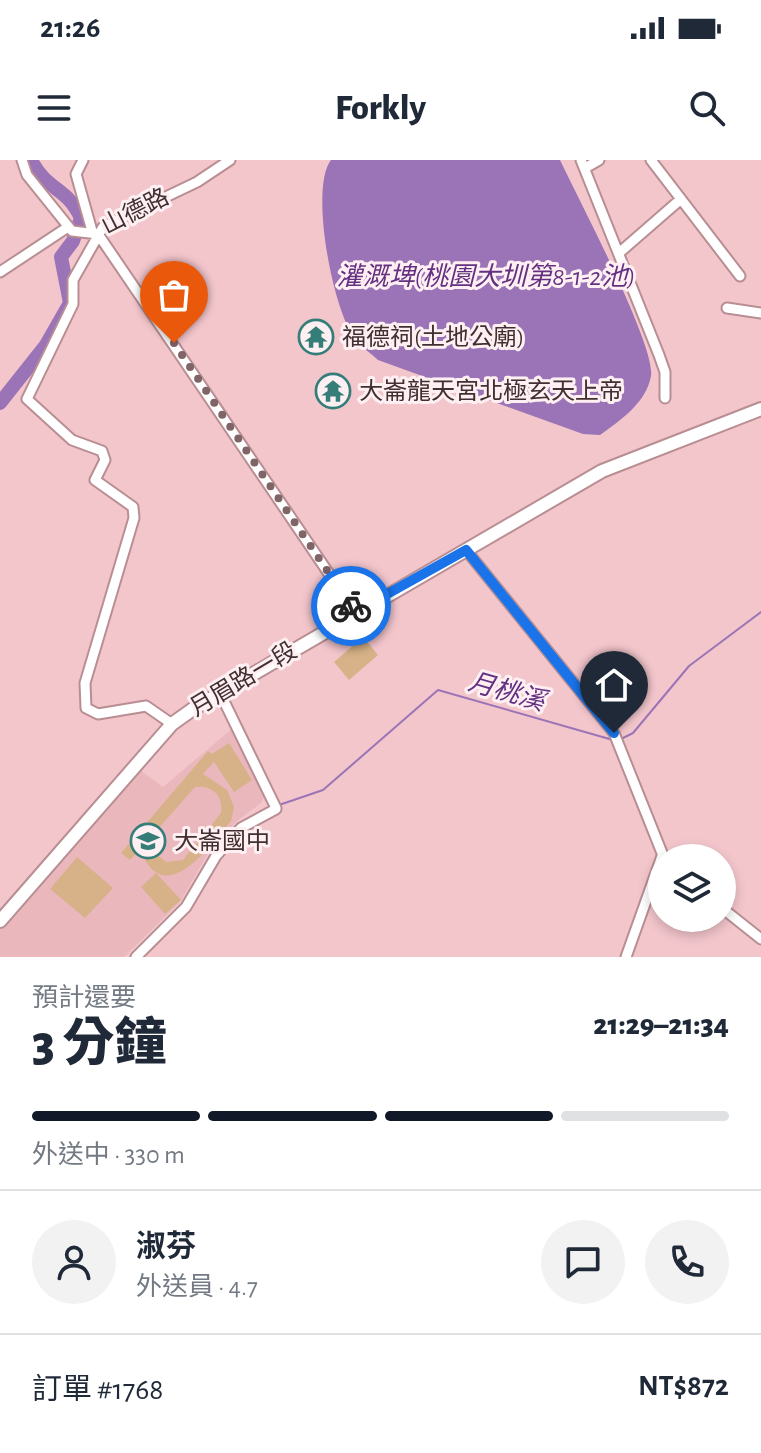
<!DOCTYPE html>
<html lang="zh-TW">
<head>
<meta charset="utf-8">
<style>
  body { margin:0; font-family:"Alegreya Sans","Noto Sans TC",sans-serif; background:#f2f2f3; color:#1f2937; height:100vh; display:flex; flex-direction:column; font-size:30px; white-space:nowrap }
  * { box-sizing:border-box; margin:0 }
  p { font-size:26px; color:#747a83 }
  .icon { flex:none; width:44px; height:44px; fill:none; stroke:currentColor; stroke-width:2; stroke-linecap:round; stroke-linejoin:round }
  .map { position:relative; height:797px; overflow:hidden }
  .panel { display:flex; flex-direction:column; background:#fff; flex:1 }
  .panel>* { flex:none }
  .tools { position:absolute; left:648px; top:684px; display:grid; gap:16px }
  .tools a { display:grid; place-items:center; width:88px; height:88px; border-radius:50%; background:#fff; box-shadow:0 4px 12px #0003; font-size:40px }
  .pin { position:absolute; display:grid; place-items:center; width:68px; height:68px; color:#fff; margin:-82px -34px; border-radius:50% 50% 50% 0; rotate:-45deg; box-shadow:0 0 8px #0007 }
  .pin .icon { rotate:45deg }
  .courier { position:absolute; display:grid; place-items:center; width:80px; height:80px; margin:-40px; border:6px solid #1a73e8; border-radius:50%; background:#fff; color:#222; box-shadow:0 2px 10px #0007 }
  .overview em { font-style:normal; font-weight:800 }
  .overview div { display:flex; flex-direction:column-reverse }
  .overview { display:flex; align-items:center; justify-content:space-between; height:136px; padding:0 32px }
  h1 { font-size:52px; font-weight:800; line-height:60px }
  .bar { display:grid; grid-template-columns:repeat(4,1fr); gap:12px 8px; align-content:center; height:96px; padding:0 32px }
  .bar i { height:10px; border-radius:6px; background:#e0e1e3 }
  .bar .active { background:#111827 }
  .bar p { grid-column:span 4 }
  .line { display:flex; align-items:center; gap:20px; padding:0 32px; border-top:2px solid #e0e1e3 }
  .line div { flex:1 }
  .round { display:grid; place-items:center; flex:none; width:84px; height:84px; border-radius:42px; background:#f2f2f3 }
  .status { display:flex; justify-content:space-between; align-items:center; height:56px; padding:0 40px; background:#fff; direction:ltr }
  .status svg { height:22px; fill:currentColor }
  header { display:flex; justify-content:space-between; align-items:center; height:104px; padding:0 32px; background:#fff; font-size:36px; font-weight:800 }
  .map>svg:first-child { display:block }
  .built { fill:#eab7bd }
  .green { fill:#d7b288; fill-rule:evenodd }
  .water { fill:#9b74b7 }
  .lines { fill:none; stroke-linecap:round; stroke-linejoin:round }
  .stream { stroke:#9b74b7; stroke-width:2 }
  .river { stroke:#9b74b7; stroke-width:14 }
  .street-casing { stroke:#b88e93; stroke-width:13 }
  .secondary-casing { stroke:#b88e93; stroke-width:16 }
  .street { stroke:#fff; stroke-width:9 }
  .secondary { stroke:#fff; stroke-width:12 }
  .done { stroke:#7f6468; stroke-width:8; stroke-dasharray:0 14.4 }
  .route { stroke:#1a73e8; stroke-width:10 }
  .labels { text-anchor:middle; stroke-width:6; stroke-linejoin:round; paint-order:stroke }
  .street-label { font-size:24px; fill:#412f32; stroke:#fef0f2 }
  .poi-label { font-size:24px; fill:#412f32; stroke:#fef0f2; text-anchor:start }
  .water-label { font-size:26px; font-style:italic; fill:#633082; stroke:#fef0f2 }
</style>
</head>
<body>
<div class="status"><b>21:26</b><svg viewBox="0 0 49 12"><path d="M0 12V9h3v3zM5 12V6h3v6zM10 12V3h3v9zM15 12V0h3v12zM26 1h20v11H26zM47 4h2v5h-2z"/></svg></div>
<header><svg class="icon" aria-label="menu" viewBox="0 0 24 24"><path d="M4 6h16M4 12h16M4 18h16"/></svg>Forkly<svg class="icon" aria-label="search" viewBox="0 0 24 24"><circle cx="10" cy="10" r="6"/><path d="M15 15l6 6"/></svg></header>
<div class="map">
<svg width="761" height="797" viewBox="0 0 761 797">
  <rect width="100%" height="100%" fill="#f3c6cc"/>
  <path class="built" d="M233 568 264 637 261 643 237 661 210 690 180 742 124 797H0V769L140 610 163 627Z"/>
  <path class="green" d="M363 477 378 495 349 520 334 502Z
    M229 583 252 620 234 632 214 602 203 614 227 630 234 647 231 661C210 686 164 752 140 689L130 700 121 693 208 591 212 594ZM195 627C212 625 224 636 221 653L183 700 166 702 153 691 150 678Z
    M77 697 113 728 85 758 50 729Z
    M156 713 181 740 165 754 141 727Z"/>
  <path class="water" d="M331 0H560C577 36 656 186 651 216 646 243 621 260 600 275L583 274 378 200C371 193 361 187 355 179 333 151 309 28 331 0Z"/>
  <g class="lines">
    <path class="stream" d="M619 580 633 573 689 506 761 452
      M279 645 323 630 438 530 613 580"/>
    <path class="river" d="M0 243 46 185 70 143 61 97 73 81 81 58C67 27 47 31 31 0"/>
    <g class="street-casing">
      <path id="street" d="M22 0 27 15 72 71 98 74
        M83 0 76 14 92 71
        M581 0 659 195 665 212V238
        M651 0 740 116
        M585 8 599 0
        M98 74 355 452
        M619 93 681 39
        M0 112 68 67
        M727 148 761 153
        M466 390 614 573 664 698
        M220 533 276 648
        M172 564 146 546 98 554 86 548 85 523 134 358 133 347 95 320 105 300 102 291 72 280 27 239 73 144V120L103 67 197 22 230 0
        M722 748 761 779
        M136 797 186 747 216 696 241 668 276 649
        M626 797 662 696"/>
    </g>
    <g class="secondary-casing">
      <path id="secondary" d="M0 761 172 564 193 549 602 311 761 249"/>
    </g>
    <use href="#street" class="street"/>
    <use href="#secondary" class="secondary"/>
  </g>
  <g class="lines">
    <path class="done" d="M174 183 351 446"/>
    <path class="route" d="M351 446 355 452 466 390 614 573"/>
  </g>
  <defs>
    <g id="temple-ring" transform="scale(1.8)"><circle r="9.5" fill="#fef0f2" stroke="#357d79" stroke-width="1.5"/><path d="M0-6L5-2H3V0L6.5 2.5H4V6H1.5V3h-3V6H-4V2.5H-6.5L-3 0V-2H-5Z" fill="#357d79"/></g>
    <g id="school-ring" transform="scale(1.8)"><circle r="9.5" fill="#fef0f2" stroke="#357d79" stroke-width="1.5"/><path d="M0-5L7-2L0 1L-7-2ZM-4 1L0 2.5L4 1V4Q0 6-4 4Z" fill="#357d79"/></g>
  </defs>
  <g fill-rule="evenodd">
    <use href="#temple-ring" x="316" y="177"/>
    <use href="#temple-ring" x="333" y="231"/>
    <use href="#school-ring" x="148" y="681"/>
  </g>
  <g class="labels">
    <g class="street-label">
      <text transform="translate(135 51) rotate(-27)" y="8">山德路</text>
      <text transform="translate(243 519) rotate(-31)" y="8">月眉路一段</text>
    </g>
    <g class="poi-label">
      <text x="342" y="185">福德祠(土地公廟)</text>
      <text x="359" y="239">大崙龍天宮北極玄天上帝</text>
      <text x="174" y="689">大崙國中</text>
    </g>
    <g class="water-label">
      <text x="486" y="125">灌溉埤(桃園大圳第8-1-2池)</text>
      <text transform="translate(507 531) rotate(16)" y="9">月桃溪</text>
    </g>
  </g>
</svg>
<div class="tools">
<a><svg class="icon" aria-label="layers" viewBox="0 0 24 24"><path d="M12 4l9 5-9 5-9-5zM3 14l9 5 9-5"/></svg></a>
</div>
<div class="pin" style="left:174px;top:183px;background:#ea580c"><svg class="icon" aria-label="bag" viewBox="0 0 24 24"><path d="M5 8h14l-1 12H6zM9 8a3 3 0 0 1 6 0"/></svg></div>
<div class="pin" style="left:614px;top:573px;background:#1f2937"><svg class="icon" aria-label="home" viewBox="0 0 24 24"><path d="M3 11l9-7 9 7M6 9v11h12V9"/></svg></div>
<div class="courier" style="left:351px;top:446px"><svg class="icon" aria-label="bike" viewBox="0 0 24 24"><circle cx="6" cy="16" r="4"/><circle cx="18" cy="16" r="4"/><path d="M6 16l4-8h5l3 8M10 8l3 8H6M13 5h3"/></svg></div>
</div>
<section class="panel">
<div class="overview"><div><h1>3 分鐘</h1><p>預計還要</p></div><em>21:29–21:34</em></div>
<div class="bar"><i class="active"></i><i class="active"></i><i class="active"></i><i></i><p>外送中 · 330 m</p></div>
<div class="line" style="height:144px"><a class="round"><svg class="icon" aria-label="person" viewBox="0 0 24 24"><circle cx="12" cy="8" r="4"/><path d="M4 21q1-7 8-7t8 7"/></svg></a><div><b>淑芬</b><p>外送員 · 4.7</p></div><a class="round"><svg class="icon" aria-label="chat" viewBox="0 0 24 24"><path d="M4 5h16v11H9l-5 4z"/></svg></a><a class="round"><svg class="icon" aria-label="phone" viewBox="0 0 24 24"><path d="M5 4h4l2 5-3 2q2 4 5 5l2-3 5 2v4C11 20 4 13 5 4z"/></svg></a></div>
<div class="line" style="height:104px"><div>訂單 #1768</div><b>NT$872</b></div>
</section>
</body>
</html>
